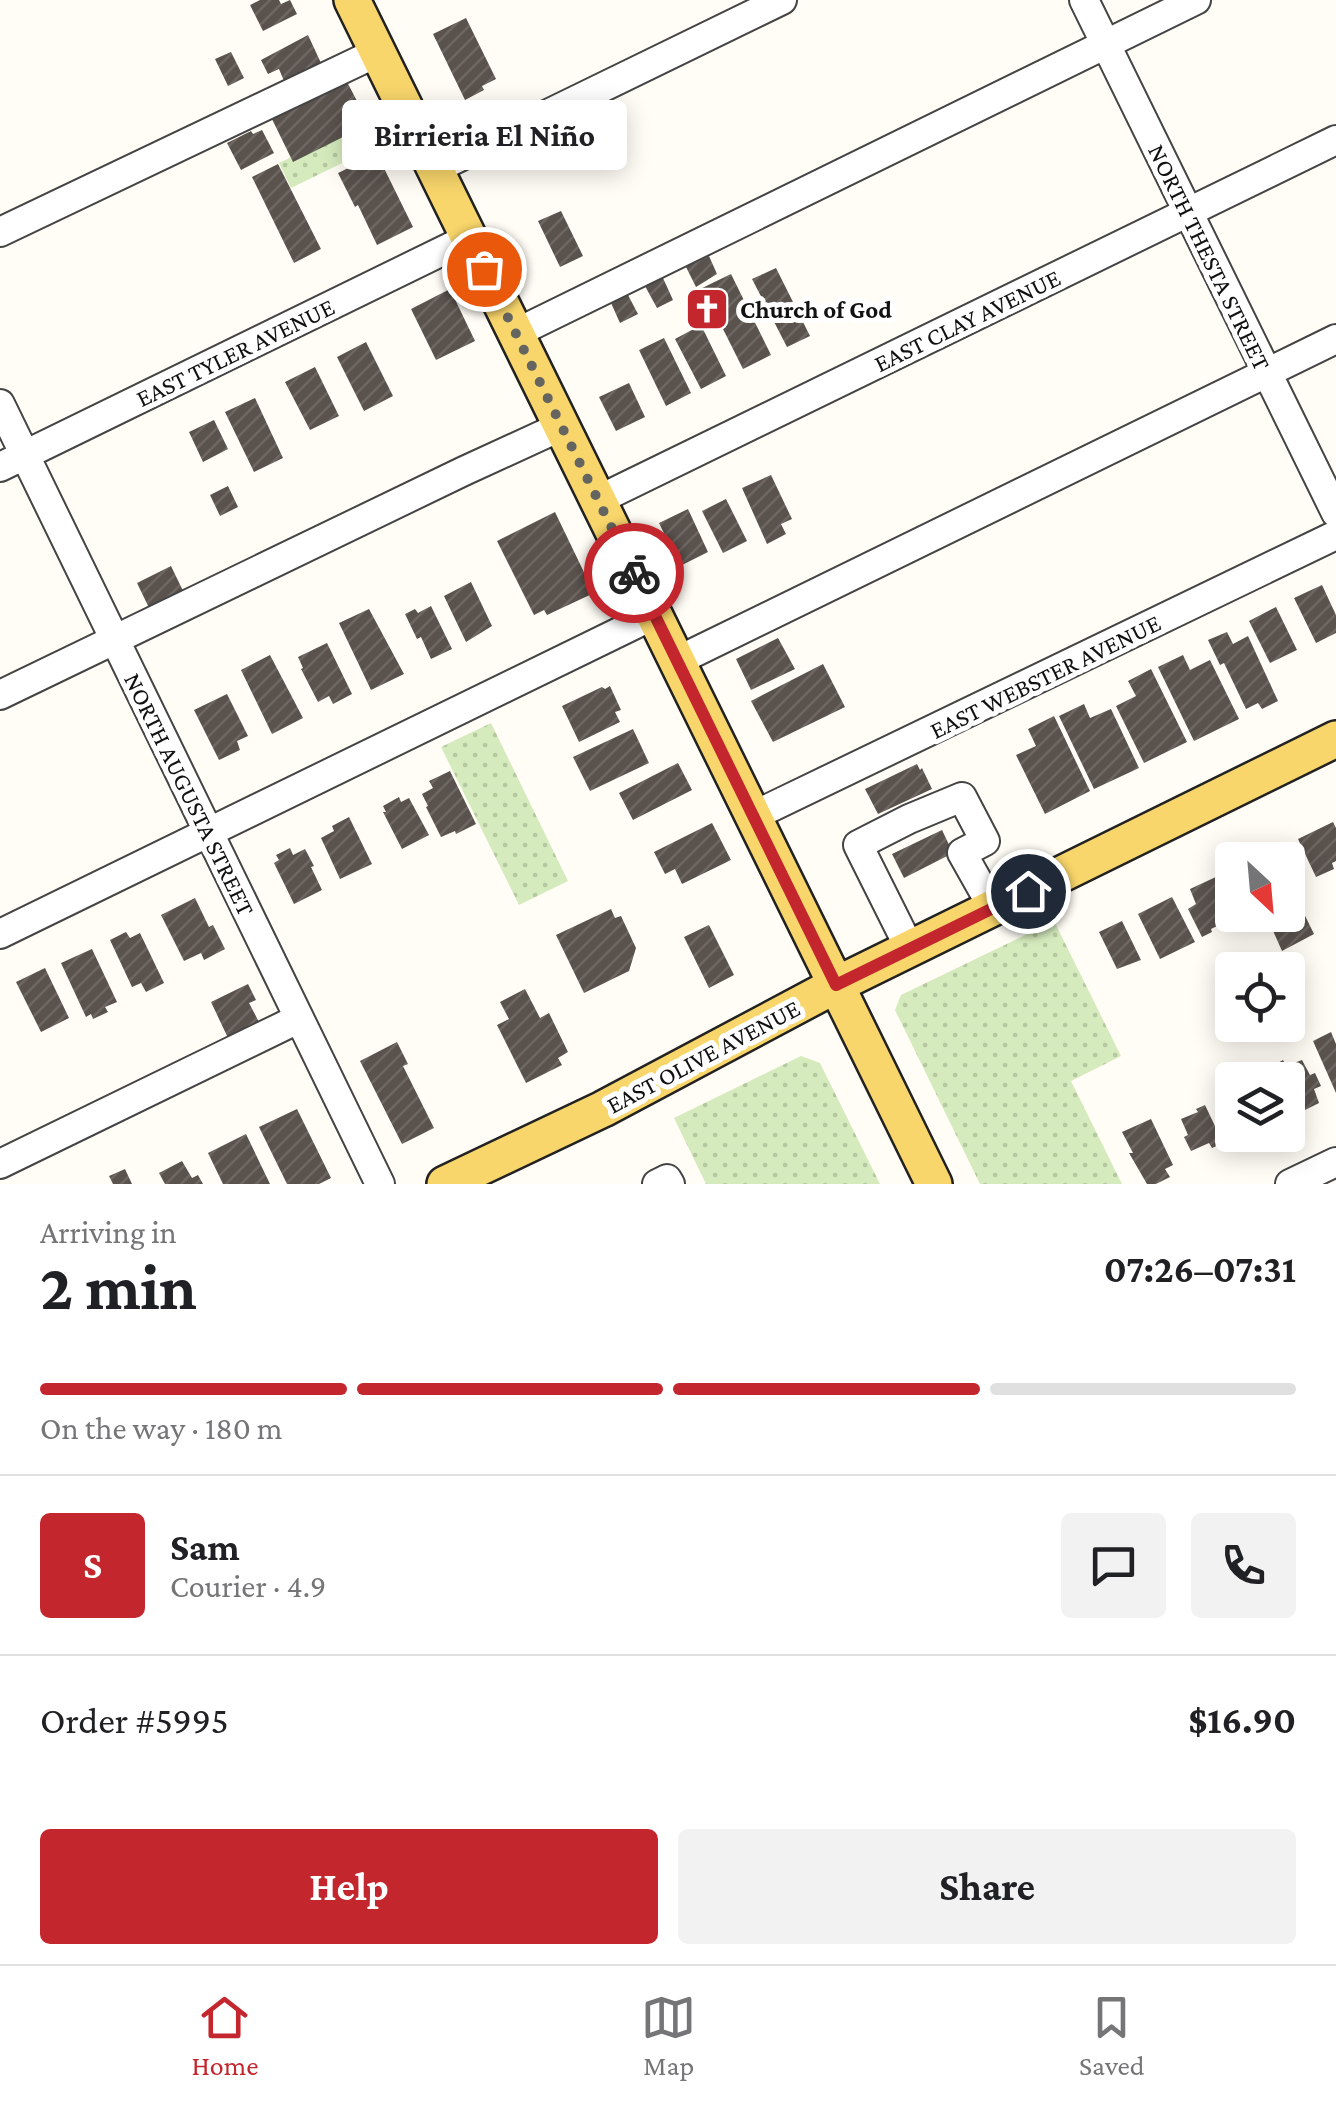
<!DOCTYPE html>
<html lang="en">
<head>
<meta charset="utf-8">
<style>
  body { margin:0; font-family:"Crimson Pro",serif; background:#f2f2f2; color:#202124; height:100vh; display:flex; flex-direction:column; font-size:38px; white-space:nowrap }
  * { box-sizing:border-box; margin:0 }
  p { font-size:32px; color:#757577 }
  .icon { flex:none; width:55px; height:55px; fill:none; stroke:currentColor; stroke-width:2; stroke-linecap:round; stroke-linejoin:round }
  .map { position:relative; height:1184px; overflow:hidden }
  .side { display:flex; flex-direction:column; background:#fff; flex:1 }
  .side>* { flex:none }
  .needle { width:65px; rotate:154deg }
  .fabs { position:absolute; left:1215px; top:842px; display:grid; gap:20px }
  .fabs a { display:grid; place-items:center; width:90px; height:90px; border-radius:10px; background:#fff; box-shadow:0 5px 25px #0003; font-size:50px }
  .pin { position:absolute; display:grid; place-items:center; width:85px; height:85px; color:#fff; margin:-42px; border:5px solid #fff; border-radius:50%; box-shadow:0 2px 10px #0007 }
  .courier { position:absolute; display:grid; place-items:center; width:100px; height:100px; margin:-50px; border:8px solid #c4262e; border-radius:50%; background:#fff; color:#222; box-shadow:0 2px 12px #0007 }
  .bubble { position:absolute; height:70px; border-radius:10px; background:#fff; box-shadow:0 5px 25px #0003; font-size:32px; font-weight:700; line-height:70px; text-align:center }
  .overview em { font-style:normal; font-weight:700 }
  .overview div { display:flex; flex-direction:column-reverse }
  .overview { display:flex; align-items:center; justify-content:space-between; height:170px; padding:0 40px }
  h1 { font-size:65px; font-weight:700; line-height:75px }
  .bar { display:grid; grid-template-columns:repeat(4,1fr); gap:15px 10px; align-content:center; height:120px; padding:0 40px }
  .bar i { height:12px; border-radius:8px; background:#e0e0e0 }
  .bar .current { background:#c4262e }
  .bar p { grid-column:span 4 }
  .line { display:flex; align-items:center; gap:25px; padding:0 40px; border-top:2px solid #e0e0e0 }
  .line div { flex:1 }
  .round { display:grid; place-items:center; flex:none; width:105px; height:105px; border-radius:10px; background:#f2f2f2 }
  .action { display:flex; gap:20px; margin-top:auto; padding:20px 40px }
  .action a { flex:1; height:115px; border-radius:10px; background:#c4262e; color:#fff; font-size:40px; font-weight:700; line-height:115px; text-align:center }
  .action a+a { background:#f2f2f2; color:#202124 }
  .menu { display:flex; justify-content:space-around; align-items:center; height:140px; border-top:2px solid #e0e0e0; background:#fff; font-size:28px; color:#757577 }
  .menu a { display:grid; justify-items:center; gap:5px }
  .menu .current { color:#c4262e }
  .map>svg:first-child { display:block }
  .grass { fill:url(#grass-dots) }
  .building { fill:url(#building-hatch) }
  .lines { fill:none; stroke-linecap:round; stroke-linejoin:round }
  .minor-casing { stroke:#444; stroke-width:32 }
  .major-casing { stroke:#222; stroke-width:40 }
  .minor { stroke:#fff; stroke-width:28 }
  .major { stroke:#f9d66b; stroke-width:35 }
  .done { stroke:#646461; stroke-width:10; stroke-dasharray:0 18 }
  .route { stroke:#c4262e; stroke-width:12 }
  .labels { text-anchor:middle; stroke-width:10; stroke-linejoin:round; paint-order:stroke }
  .street-label { font-size:25px; fill:#111; stroke:#fff }
  .poi-label { font-size:25px; font-weight:bold; fill:#111; stroke:#fff; text-anchor:start }
</style>
</head>
<body>
<div class="map">
<svg width="1336" height="1184" viewBox="0 0 1336 1184">
  <defs>
    <pattern id="grass-dots" width="8" height="8" patternUnits="userSpaceOnUse" patternTransform="scale(2.5)"><rect width="8" height="8" fill="#d5ebbd"/><path d="M2 2h.1M6 6h.1" fill="none" stroke="#b6c8a1" stroke-width="1.8" stroke-linecap="round"/></pattern>
    <pattern id="building-hatch" width="6" height="6" patternUnits="userSpaceOnUse" patternTransform="scale(2.5)"><rect width="6" height="6" fill="#5a524d"/><path d="M-1 1l2-2M0 6l6-6M5 7l2-2" fill="none" stroke="#6d6662"/></pattern>
  </defs>
  <rect width="100%" height="100%" fill="#fffdf5"/>
  <path class="grass" d="M359 124 371 149 291 188 279 163Z
    M491 723 568 881 519 905 441 747Z
    M1054 921 1121 1056 1071 1081 1122 1184H980L895 1010 901 995Z
    M801 1056 820 1063 880 1184H706L674 1118Z"/>
  <path class="building" d="M260 0H279L281 4 290 0 297 14 263 31 250 5Z
    M466 18 496 79 482 86 484 90 465 100 433 34Z
    M308 35 321 63 284 81 279 69 268 74 261 60Z
    M231 52 244 78 228 86 215 59Z
    M345 78 369 124 293 162 269 113Z
    M262 130 274 153 241 170 227 143 251 131 253 134Z
    M377 154 413 227 377 245 358 205 355 207 338 173Z
    M278 164 321 249 294 263 252 177Z
    M561 211 583 256 560 267 538 221Z
    M709 256 717 274 696 287 686 267Z
    M776 268 810 336 787 347 752 279Z
    M731 274 771 355 743 369 719 321 714 323 698 290Z
    M663 278 673 300 657 308 645 286Z
    M450 289 475 341 436 360 411 309Z
    M628 295 638 314 620 323 611 303Z
    M701 325 726 376 701 389 675 339Z
    M664 338 691 393 666 406 639 350Z
    M366 342 393 396 364 411 337 357Z
    M315 367 339 416 310 430 285 382Z
    M629 383 645 417 616 431 599 397Z
    M255 398 283 458 254 472 225 412Z
    M214 420 228 449 203 462 189 432Z
    M771 475 792 519 781 524 786 534 767 544 742 488Z
    M228 486 238 507 220 516 210 495Z
    M726 499 747 541 723 553 702 511Z
    M688 509 708 552 680 566 659 523Z
    M555 512 594 593 547 615 544 610 534 615 497 541Z
    M171 566 186 597 152 614 137 583Z
    M471 582 492 626 466 642 444 596Z
    M1322 585 1336 615V633L1316 643 1294 598Z
    M431 606 452 649 431 659 421 637 417 639 405 614 415 609 418 613Z
    M1276 607 1297 650 1270 663 1249 621Z
    M369 609 404 674 371 690 339 623Z
    M1227 632 1233 644 1248 636 1278 701 1262 709 1258 703 1246 709 1224 663 1220 665 1208 640Z
    M778 638 795 669 751 690 736 659Z
    M327 643 352 694 333 704 329 696 318 702 301 669 303 668 298 657Z
    M270 655 303 718 272 734 241 670Z
    M1183 655 1190 670 1210 660 1239 719 1194 741 1158 667Z
    M823 664 845 707 773 742 751 701Z
    M1151 669 1187 742 1144 763 1116 706 1136 696 1128 681Z
    M610 686 621 710 615 712 620 722 579 742 562 706 602 687 605 689Z
    M227 694 248 736 237 741 240 750 219 760 194 710Z
    M1084 704 1090 718 1111 709 1139 768 1094 789 1059 716Z
    M1054 716 1090 791 1045 814 1016 755 1036 746 1028 729Z
    M633 729 649 763 590 791 573 757Z
    M678 763 692 790 633 820 619 793Z
    M917 764 920 770 922 768 932 789 878 814 865 789Z
    M450 771 476 824 456 834 455 831 441 837 426 807 428 806 422 794 433 788 429 781Z
    M399 797 401 802 409 798 429 835 402 849 383 812H386L383 806Z
    M349 817 372 864 340 879 321 838 334 831 332 826Z
    M1333 822 1336 828V861L1332 863 1334 869 1316 877 1298 839Z
    M712 823 731 860 682 884 675 869 665 874 654 852Z
    M942 830 953 853 904 878 892 854Z
    M290 848 293 855 305 849 314 866 311 867 322 890 294 904 274 863 279 860 276 855Z
    M1218 876 1232 909V915H1240L1211 929 1212 932 1202 937 1188 909 1196 904 1190 889Z
    M1288 881 1314 934 1282 951 1266 915H1288Z
    M1172 897 1195 942 1160 959 1138 914Z
    M195 898 209 927 213 925 225 949 204 960 201 953 184 961 161 915Z
    M611 909 615 918 621 916 636 948 629 971 584 993 556 935Z
    M1122 921 1141 960 1117 969 1099 932Z
    M709 925 734 975 709 988 684 937Z
    M126 932 130 938 140 933 164 983 146 992 141 983 132 987 110 940Z
    M92 949 117 1002 105 1007 108 1012 93 1019 91 1014 86 1017 61 963Z
    M45 968 69 1018 41 1032 16 982Z
    M248 984 256 1000 249 1003 259 1022 228 1038 211 1002Z
    M525 989 540 1018 549 1013 568 1052 558 1058 562 1065 526 1083 497 1025 509 1019 500 1002Z
    M1331 1032 1336 1044V1093L1313 1041Z
    M397 1042 408 1064 403 1066 434 1128 402 1144 360 1061Z
    M1283 1060 1286 1066 1302 1060 1310 1075 1315 1073 1321 1086 1314 1089 1319 1103 1299 1113 1296 1107 1291 1109 1288 1103V1080H1278L1271 1067Z
    M1205 1105 1223 1143 1212 1148 1209 1143 1191 1151 1184 1137 1188 1135 1181 1119 1198 1112 1196 1109Z
    M297 1109 331 1178 319 1184H287L259 1127Z
    M1151 1119 1173 1165 1165 1169 1170 1177 1156 1184H1147L1129 1153H1133L1122 1132Z
    M246 1134 270 1184H223L208 1153Z
    M182 1161 192 1178 198 1175 203 1184H165L159 1173Z
    M125 1169 132 1184H113L109 1176Z"/>
  <g class="lines">
    <g class="minor-casing">
      <path id="minor" d="M1084 0 1336 513
        M435 169 782 0
        M0 232 378 52
        M516 333 1196 0
        M0 404 380 1184
        M0 467 469 238
        M598 500 1336 140
        M677 661 1336 339
        M0 695 464 471 562 426
        M753 816 1336 535
        M0 934 654 615
        M910 949 858 845 909 819 962 797 985 841 962 853 993 908
        M0 1164 298 1019
        M657 1184 667 1179 670 1184
        M1290 1184 1336 1162"/>
    </g>
    <g class="major-casing">
      <path id="major" d="M352 0 934 1184
        M445 1184 603 1109 836 985 1336 739"/>
    </g>
    <use href="#minor" class="minor"/>
    <use href="#major" class="major"/>
  </g>
  <g class="lines">
    <path class="done" d="M484 269 634 573"/>
    <path class="route" d="M634 573 836 985 1028 891"/>
  </g>
  <defs>
    <g id="church-square" transform="scale(2.25)"><rect x="-9" y="-9" width="18" height="18" rx="4" fill="#c4262e" stroke="#fff"/><path d="M-1.2-6h2.4v3.5h3.3v2.4h-3.3V6h-2.4V-.1h-3.3v-2.4h3.3Z" fill="#fff"/></g>
  </defs>
  <g fill-rule="evenodd">
    <use href="#church-square" x="707" y="309"/>
  </g>
  <g class="labels">
    <g class="street-label">
      <text transform="translate(1210 257) rotate(64)" y="9">NORTH THESTA STREET</text>
      <text transform="translate(967 320) rotate(-26)" y="9">EAST CLAY AVENUE</text>
      <text transform="translate(235 352) rotate(-26)" y="9">EAST TYLER AVENUE</text>
      <text transform="translate(1045 676) rotate(-26)" y="9">EAST WEBSTER AVENUE</text>
      <text transform="translate(190 794) rotate(64)" y="9">NORTH AUGUSTA STREET</text>
      <text transform="translate(703 1056) rotate(-28)" y="9">EAST OLIVE AVENUE</text>
    </g>
    <g class="poi-label">
      <text x="740" y="318">Church of God</text>
    </g>
  </g>
</svg>
<div class="fabs">
<a><svg class="needle" viewBox="-14 -14 28 28"><path d="M0-13l5 13h-10z" fill="#e53935"/><path d="M0 13l5-13h-10z" fill="#757577"/></svg></a>
<a><svg class="icon" aria-label="locate" viewBox="0 0 24 24"><circle cx="12" cy="12" r="6"/><path d="M12 2v4M12 18v4M2 12h4M18 12h4"/></svg></a>
<a><svg class="icon" aria-label="layers" viewBox="0 0 24 24"><path d="M12 4l9 5-9 5-9-5zM3 14l9 5 9-5"/></svg></a>
</div>
<div class="pin" style="left:484px;top:269px;background:#ea580c"><svg class="icon" aria-label="bag" viewBox="0 0 24 24"><path d="M5 8h14l-1 12H6zM9 8a3 3 0 0 1 6 0"/></svg></div>
<div class="pin" style="left:1028px;top:891px;background:#1f2937"><svg class="icon" aria-label="home" viewBox="0 0 24 24"><path d="M3 11l9-7 9 7M6 9v11h12V9"/></svg></div>
<div class="courier" style="left:634px;top:573px"><svg class="icon" aria-label="bike" viewBox="0 0 24 24"><circle cx="6" cy="16" r="4"/><circle cx="18" cy="16" r="4"/><path d="M6 16l4-8h5l3 8M10 8l3 8H6M13 5h3"/></svg></div>
<div class="bubble" style="left:342px;top:100px;width:285px">Birrieria El Niño</div>
</div>
<section class="side">
<div class="overview"><div><h1>2 min</h1><p>Arriving in</p></div><em>07:26–07:31</em></div>
<div class="bar"><i class="current"></i><i class="current"></i><i class="current"></i><i></i><p>On the way · 180 m</p></div>
<div class="line" style="height:180px"><b class="round" style="background:#c4262e;color:#fff">S</b><div><b>Sam</b><p>Courier · 4.9</p></div><a class="round"><svg class="icon" aria-label="chat" viewBox="0 0 24 24"><path d="M4 5h16v11H9l-5 4z"/></svg></a><a class="round"><svg class="icon" aria-label="phone" viewBox="0 0 24 24"><path d="M5 4h4l2 5-3 2q2 4 5 5l2-3 5 2v4C11 20 4 13 5 4z"/></svg></a></div>
<div class="line" style="height:130px"><div>Order #5995</div><b>$16.90</b></div>
<div class="action"><a>Help</a><a>Share</a></div>
</section>
<nav class="menu">
<a class="current"><svg class="icon" aria-label="home" viewBox="0 0 24 24"><path d="M3 11l9-7 9 7M6 9v11h12V9"/></svg>Home</a>
<a><svg class="icon" aria-label="map" viewBox="0 0 24 24"><path d="M3 6l6-2 6 2 6-2v14l-6 2-6-2-6 2zM9 4v14M15 6v14"/></svg>Map</a>
<a><svg class="icon" aria-label="saved" viewBox="0 0 24 24"><path d="M7 4h10v16l-5-4-5 4z"/></svg>Saved</a>
</nav>
</body>
</html>
